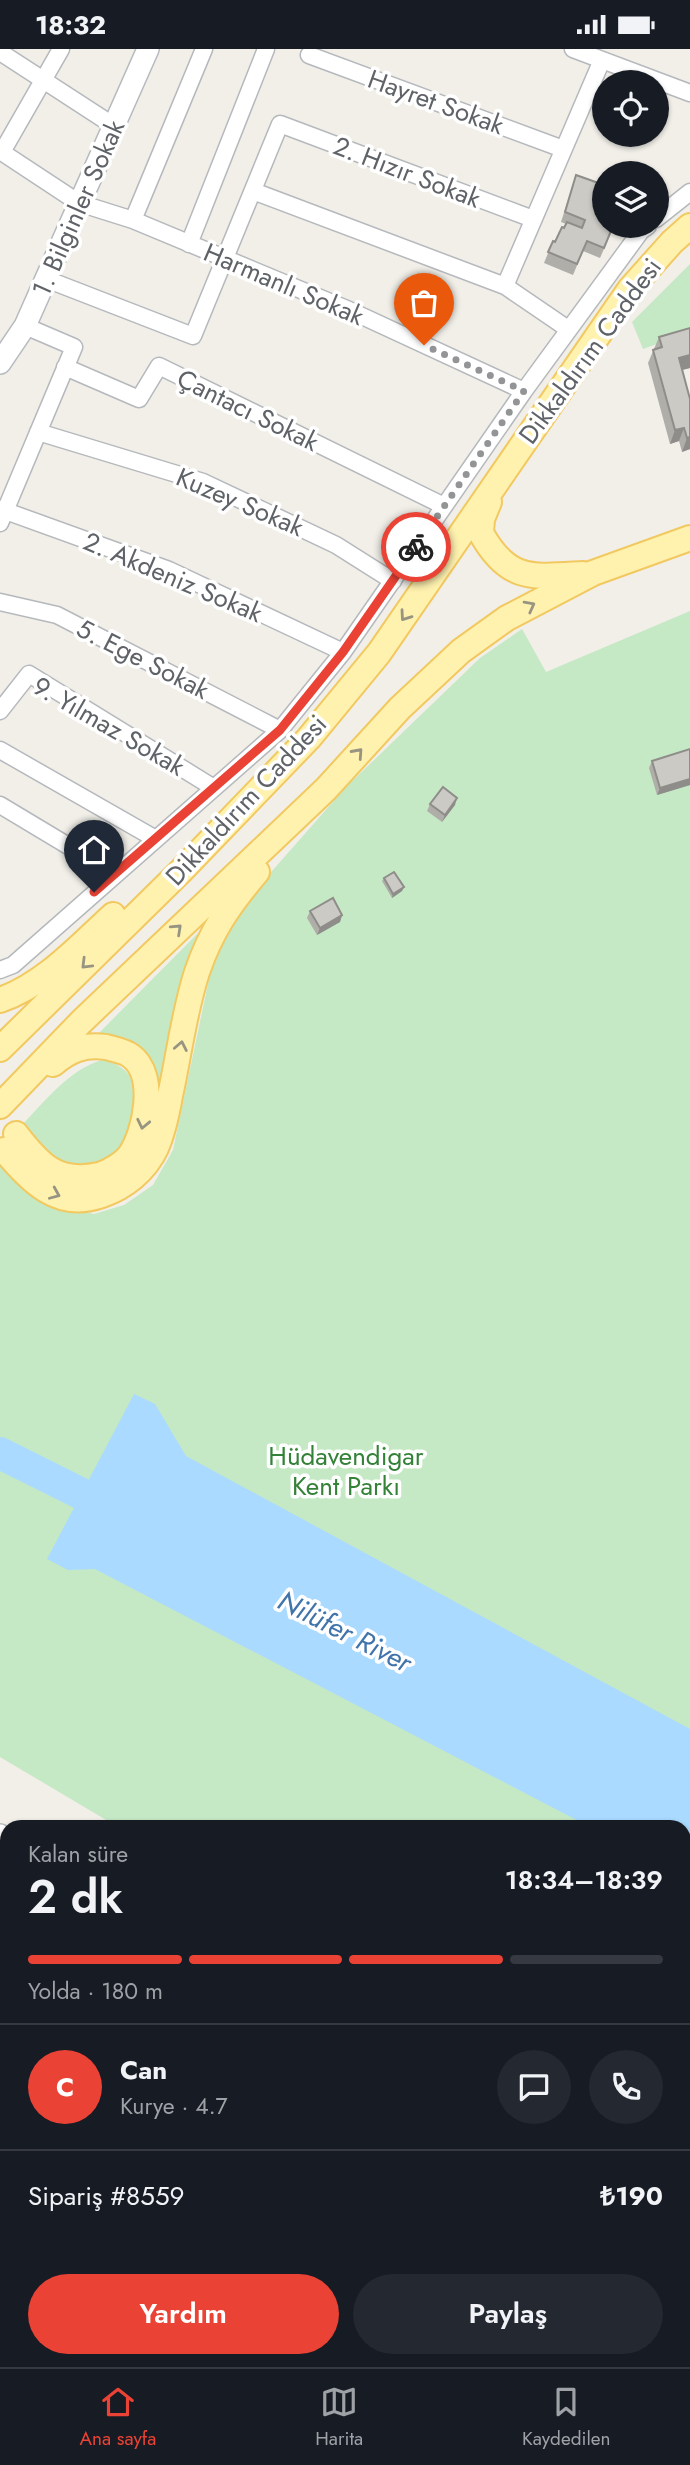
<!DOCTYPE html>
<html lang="tr">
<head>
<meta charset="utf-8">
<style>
  body { margin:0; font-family:Jost,sans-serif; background:#242831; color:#f1f3f6; height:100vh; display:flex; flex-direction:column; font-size:26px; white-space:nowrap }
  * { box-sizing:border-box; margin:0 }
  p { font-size:23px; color:#9ea1a6 }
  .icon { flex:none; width:38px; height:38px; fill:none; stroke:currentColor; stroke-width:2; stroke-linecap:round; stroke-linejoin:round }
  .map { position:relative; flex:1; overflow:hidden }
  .side { position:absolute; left:0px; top:1771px; width:691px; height:548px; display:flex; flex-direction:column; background:#171b24; border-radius:21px 21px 0 0; box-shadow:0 2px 5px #0004 }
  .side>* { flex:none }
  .controls { position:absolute; left:592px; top:21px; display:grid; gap:14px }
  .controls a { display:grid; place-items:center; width:77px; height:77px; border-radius:50%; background:#171b24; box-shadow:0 2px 5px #0004; font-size:35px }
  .pin { position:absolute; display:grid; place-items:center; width:60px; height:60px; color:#fff; margin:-72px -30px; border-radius:50% 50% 50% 0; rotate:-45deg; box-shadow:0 0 7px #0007 }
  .pin .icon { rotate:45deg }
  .courier { position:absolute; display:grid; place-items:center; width:70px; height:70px; margin:-35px; border:5px solid #ea4335; border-radius:50%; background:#fff; color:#222; box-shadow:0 2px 9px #0007 }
  .overview em { font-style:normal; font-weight:600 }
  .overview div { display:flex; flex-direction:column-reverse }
  .overview { display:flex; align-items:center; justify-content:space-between; height:119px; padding:0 28px }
  h1 { font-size:46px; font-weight:600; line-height:52px }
  .bar { display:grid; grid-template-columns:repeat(4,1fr); gap:10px 7px; align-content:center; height:84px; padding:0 28px }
  .bar i { height:9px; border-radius:5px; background:#363941 }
  .bar .selected { background:#ea4335 }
  .bar p { grid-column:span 4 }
  .line { display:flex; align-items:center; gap:18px; padding:0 28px; border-top:2px solid #363941 }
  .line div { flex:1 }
  .round { display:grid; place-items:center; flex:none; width:74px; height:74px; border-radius:37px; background:#242831 }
  .primary-button { display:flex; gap:14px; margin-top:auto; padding:14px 28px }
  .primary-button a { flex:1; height:80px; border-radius:42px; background:#ea4335; color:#fff; font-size:28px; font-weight:600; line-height:80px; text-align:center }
  .primary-button a+a { background:#242831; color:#f1f3f6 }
  .status { display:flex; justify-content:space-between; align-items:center; height:49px; padding:0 35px; background:#171b24; direction:ltr }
  .status svg { height:19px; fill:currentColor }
  .tab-bar { display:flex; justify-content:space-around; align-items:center; height:98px; border-top:2px solid #363941; background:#171b24; font-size:19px; color:#9ea1a6 }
  .tab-bar a { display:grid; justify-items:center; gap:4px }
  .tab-bar .selected { color:#ea4335 }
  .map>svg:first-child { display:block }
  .green { fill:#c5e8c5 }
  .water { fill:#aadaff }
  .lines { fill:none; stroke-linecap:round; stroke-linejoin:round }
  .river { stroke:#aadaff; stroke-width:32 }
  .street-casing { stroke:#b5b8bc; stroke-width:19 }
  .secondary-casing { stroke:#b6babf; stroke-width:24 }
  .primary-casing { stroke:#f2c960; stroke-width:28 }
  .street { stroke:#fff; stroke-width:16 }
  .secondary { stroke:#fff; stroke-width:21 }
  .primary { stroke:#fff2af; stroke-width:24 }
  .wall { fill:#afaea9 }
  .shaded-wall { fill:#8f8d8a }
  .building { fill:#cccac5; stroke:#8f8d8a; stroke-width:2 }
  .oneway { stroke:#979581 }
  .done { stroke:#929495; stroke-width:7; stroke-dasharray:0 12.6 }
  .route { stroke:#ea4335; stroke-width:9 }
  .labels { text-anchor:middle; stroke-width:7; stroke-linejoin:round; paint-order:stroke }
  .street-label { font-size:26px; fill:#5f6368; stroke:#fff }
  .park-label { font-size:26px; fill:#348238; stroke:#fff }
  .water-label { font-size:28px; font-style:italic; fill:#4174aa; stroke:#fff }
</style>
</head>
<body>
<div class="status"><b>18:32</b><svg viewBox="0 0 49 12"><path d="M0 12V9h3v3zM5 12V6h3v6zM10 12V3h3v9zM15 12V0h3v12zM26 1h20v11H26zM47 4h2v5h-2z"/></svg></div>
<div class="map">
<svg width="690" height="2318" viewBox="0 0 690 2318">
  <rect width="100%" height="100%" fill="#f1efe8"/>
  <path class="green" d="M690 215V283L643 300 632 273Z
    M690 562V2219L684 2218V1778H118L0 1708V1113L20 1135 40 1152 94 1165 124 1156 153 1136 173 1101 213 911 229 871 346 738 480 609 522 580 546 623Z
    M209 873 159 1055 97 986Z
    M102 1011C138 1019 139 1042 131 1073 128 1086 125 1101 112 1110 96 1120 71 1122 56 1111 43 1103 33 1086 23 1075 45 1052 70 1020 102 1011Z"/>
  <path class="water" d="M134 1345 155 1355 186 1407 690 1680V1830L684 1827V1778H590L95 1520 68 1521 47 1510Z"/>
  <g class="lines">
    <path class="river" d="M0 1404 120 1464"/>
    <g class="street-casing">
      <path id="street" d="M573 0 690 44
        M0 3 114 77
        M309 6 563 100
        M0 102 79 154 133 171 349 261 524 342
        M2 103 61 0
        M253 142 505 237 568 280
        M656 170 690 143
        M133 171 204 0
        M189 195 266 0
        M46 230 193 287 280 75 533 170
        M505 237 602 11
        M65 318 139 350 159 317 444 457
        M38 383 203 433 336 496 393 532
        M0 460 169 521 343 603
        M0 474 74 298 25 277
        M0 553 57 566 280 681
        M0 662 29 625 214 739
        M0 701 154 789
        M0 756 115 825
        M0 921 13 916 280 681 343 603 524 342 641 182 648 177
        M0 1838 7 1823
        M0 1987 7 2038
        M12 2318 13 2312
        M330 2318 333 2312
        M548 2318 551 2312"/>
    </g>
    <g class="secondary-casing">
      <path id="secondary" d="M0 314 25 277 148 0
        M0 1786 7 1790
        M684 2249 690 2251"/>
    </g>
    <g class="primary-casing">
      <path id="primary" d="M489 453 482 470 481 484C508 533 532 528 583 525
        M0 951C44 936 79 897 113 866
        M0 1000 181 822 309 689 379 604 630 240 672 193 690 177
        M0 1057 81 973 326 740 400 659 461 602 507 569 593 524 690 489
        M16 1085C40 1116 57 1135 99 1126 110 1123 124 1114 130 1106 146 1082 157 1026 131 1007 125 1002 113 1000 106 998 84 995 69 1001 53 1015
        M4 1101C31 1132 57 1162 102 1146 125 1138 145 1122 156 1099 163 1083 167 1064 170 1047 179 1006 184 963 197 923 211 882 229 856 257 823"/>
    </g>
    <use href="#street" class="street"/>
    <use href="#secondary" class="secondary"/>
    <use href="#primary" class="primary"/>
  </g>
  <path class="wall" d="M576 126 598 155 604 177H614L600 209 583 202 573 226 544 214 553 192 555 193 566 175 561 173Z
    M690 279V319L682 321 690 400 682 403 679 392 670 395 648 314 659 288Z
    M652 712 690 736 657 746 649 719Z
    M430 755 455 756 442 773 427 762Z
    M384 829 404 838 402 842 392 849 382 832Z
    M310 862 342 866 340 873 317 886 307 869Z"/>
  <path class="shaded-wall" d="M690 306V319L674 323 679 309Z
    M684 379 679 392 670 395 675 381Z
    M690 388V400L682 403 687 389Z
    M690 730V736L657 746 660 739Z
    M457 749 455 756 442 773 445 766Z
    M404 838 402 842 392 849 393 845Z
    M342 866 340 873 317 886 320 879Z
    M690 1889V1892L684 1904V1900Z
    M690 1921V1926L684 1936V1931Z"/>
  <path class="building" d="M576 126 604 136V141L598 155 604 157V177H613L604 199 587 192 577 215 548 203 553 192 555 193 562 178 564 179 567 173 582 179 585 171 565 163Z
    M690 279V306L679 309 690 350V388L687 389 684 379 675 381 653 301 662 298 659 288Z
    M690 700V730L660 739 652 712Z
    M443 738 457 749 445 766 430 755Z
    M394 823 404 838 393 845 384 829Z
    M333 849 342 866 320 879 310 862Z
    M684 1864 690 1867V1889L684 1900Z
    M684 1907 690 1910V1921L684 1931Z"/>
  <defs><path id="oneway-chevron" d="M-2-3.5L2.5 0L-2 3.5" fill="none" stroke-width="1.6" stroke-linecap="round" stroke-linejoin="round" transform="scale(1.75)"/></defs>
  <g class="oneway">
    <use href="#oneway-chevron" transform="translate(530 557) rotate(-28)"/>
    <use href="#oneway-chevron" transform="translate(405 567) rotate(125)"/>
    <use href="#oneway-chevron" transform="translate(358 704) rotate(-48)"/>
    <use href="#oneway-chevron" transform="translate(177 880) rotate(-43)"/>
    <use href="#oneway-chevron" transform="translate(86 915) rotate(135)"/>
    <use href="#oneway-chevron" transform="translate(181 997) rotate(-79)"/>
    <use href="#oneway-chevron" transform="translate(143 1075) rotate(102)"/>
    <use href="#oneway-chevron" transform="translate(55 1145) rotate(23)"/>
  </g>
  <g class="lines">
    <path class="done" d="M416 498 524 342 424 296"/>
    <path class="route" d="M94 843 280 681 343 603 416 498"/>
  </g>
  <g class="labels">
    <g class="street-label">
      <text transform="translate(436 53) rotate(20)" y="9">Hayret Sokak</text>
      <text transform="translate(407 123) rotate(21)" y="9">2. Hızır Sokak</text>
      <text transform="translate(78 159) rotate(-66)" y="9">1. Bilginler Sokak</text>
      <text transform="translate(284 235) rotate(23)" y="9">Harmanlı Sokak</text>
      <text transform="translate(590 302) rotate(-54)" y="9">Dikkaldırım Caddesi</text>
      <text transform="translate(248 361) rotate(26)" y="9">Çantacı Sokak</text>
      <text transform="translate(240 453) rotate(23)" y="9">Kuzey Sokak</text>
      <text transform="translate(173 528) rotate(23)" y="9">2. Akdeniz Sokak</text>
      <text transform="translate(143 610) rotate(27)" y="9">5. Ege Sokak</text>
      <text transform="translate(109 677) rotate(30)" y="9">9. Yılmaz Sokak</text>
      <text transform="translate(246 751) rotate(-47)" y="9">Dikkaldırım Caddesi</text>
    </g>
    <g class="park-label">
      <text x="346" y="1416">Hüdavendigar<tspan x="346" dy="30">Kent Parkı</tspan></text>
    </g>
    <g class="water-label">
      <text transform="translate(345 1582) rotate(27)" y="10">Nilüfer River</text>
    </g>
  </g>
</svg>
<div class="controls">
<a><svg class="icon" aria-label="locate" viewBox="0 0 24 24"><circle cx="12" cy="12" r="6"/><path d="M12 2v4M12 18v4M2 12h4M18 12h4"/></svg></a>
<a><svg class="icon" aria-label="layers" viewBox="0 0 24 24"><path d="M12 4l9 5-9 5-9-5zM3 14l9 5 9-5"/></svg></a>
</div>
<div class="pin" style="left:424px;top:296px;background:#ea580c"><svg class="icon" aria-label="bag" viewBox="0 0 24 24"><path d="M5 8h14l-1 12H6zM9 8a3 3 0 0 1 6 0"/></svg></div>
<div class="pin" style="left:94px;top:843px;background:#1f2937"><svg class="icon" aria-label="home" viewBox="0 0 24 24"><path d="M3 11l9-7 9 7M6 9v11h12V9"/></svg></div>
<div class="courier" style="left:416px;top:498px"><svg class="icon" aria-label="bike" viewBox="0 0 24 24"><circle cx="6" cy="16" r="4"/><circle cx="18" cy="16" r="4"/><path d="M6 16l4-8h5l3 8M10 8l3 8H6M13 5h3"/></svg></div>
<section class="side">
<div class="overview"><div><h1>2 dk</h1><p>Kalan süre</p></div><em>18:34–18:39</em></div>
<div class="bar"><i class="selected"></i><i class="selected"></i><i class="selected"></i><i></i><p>Yolda · 180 m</p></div>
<div class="line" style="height:126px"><b class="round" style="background:#ea4335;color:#fff">C</b><div><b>Can</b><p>Kurye · 4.7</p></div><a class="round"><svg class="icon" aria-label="chat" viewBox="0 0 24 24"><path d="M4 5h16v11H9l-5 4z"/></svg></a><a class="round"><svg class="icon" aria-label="phone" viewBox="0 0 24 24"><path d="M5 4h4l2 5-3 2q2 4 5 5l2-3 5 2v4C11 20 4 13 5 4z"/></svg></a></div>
<div class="line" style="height:91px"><div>Sipariş #8559</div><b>₺190</b></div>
<div class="primary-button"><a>Yardım</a><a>Paylaş</a></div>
</section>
</div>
<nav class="tab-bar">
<a class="selected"><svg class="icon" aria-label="home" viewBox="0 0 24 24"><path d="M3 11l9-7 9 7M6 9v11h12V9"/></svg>Ana sayfa</a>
<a><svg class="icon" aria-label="map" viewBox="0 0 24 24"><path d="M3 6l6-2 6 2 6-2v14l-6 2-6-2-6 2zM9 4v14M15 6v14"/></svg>Harita</a>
<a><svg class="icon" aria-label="saved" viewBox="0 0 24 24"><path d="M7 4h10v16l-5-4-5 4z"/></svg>Kaydedilen</a>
</nav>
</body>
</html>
